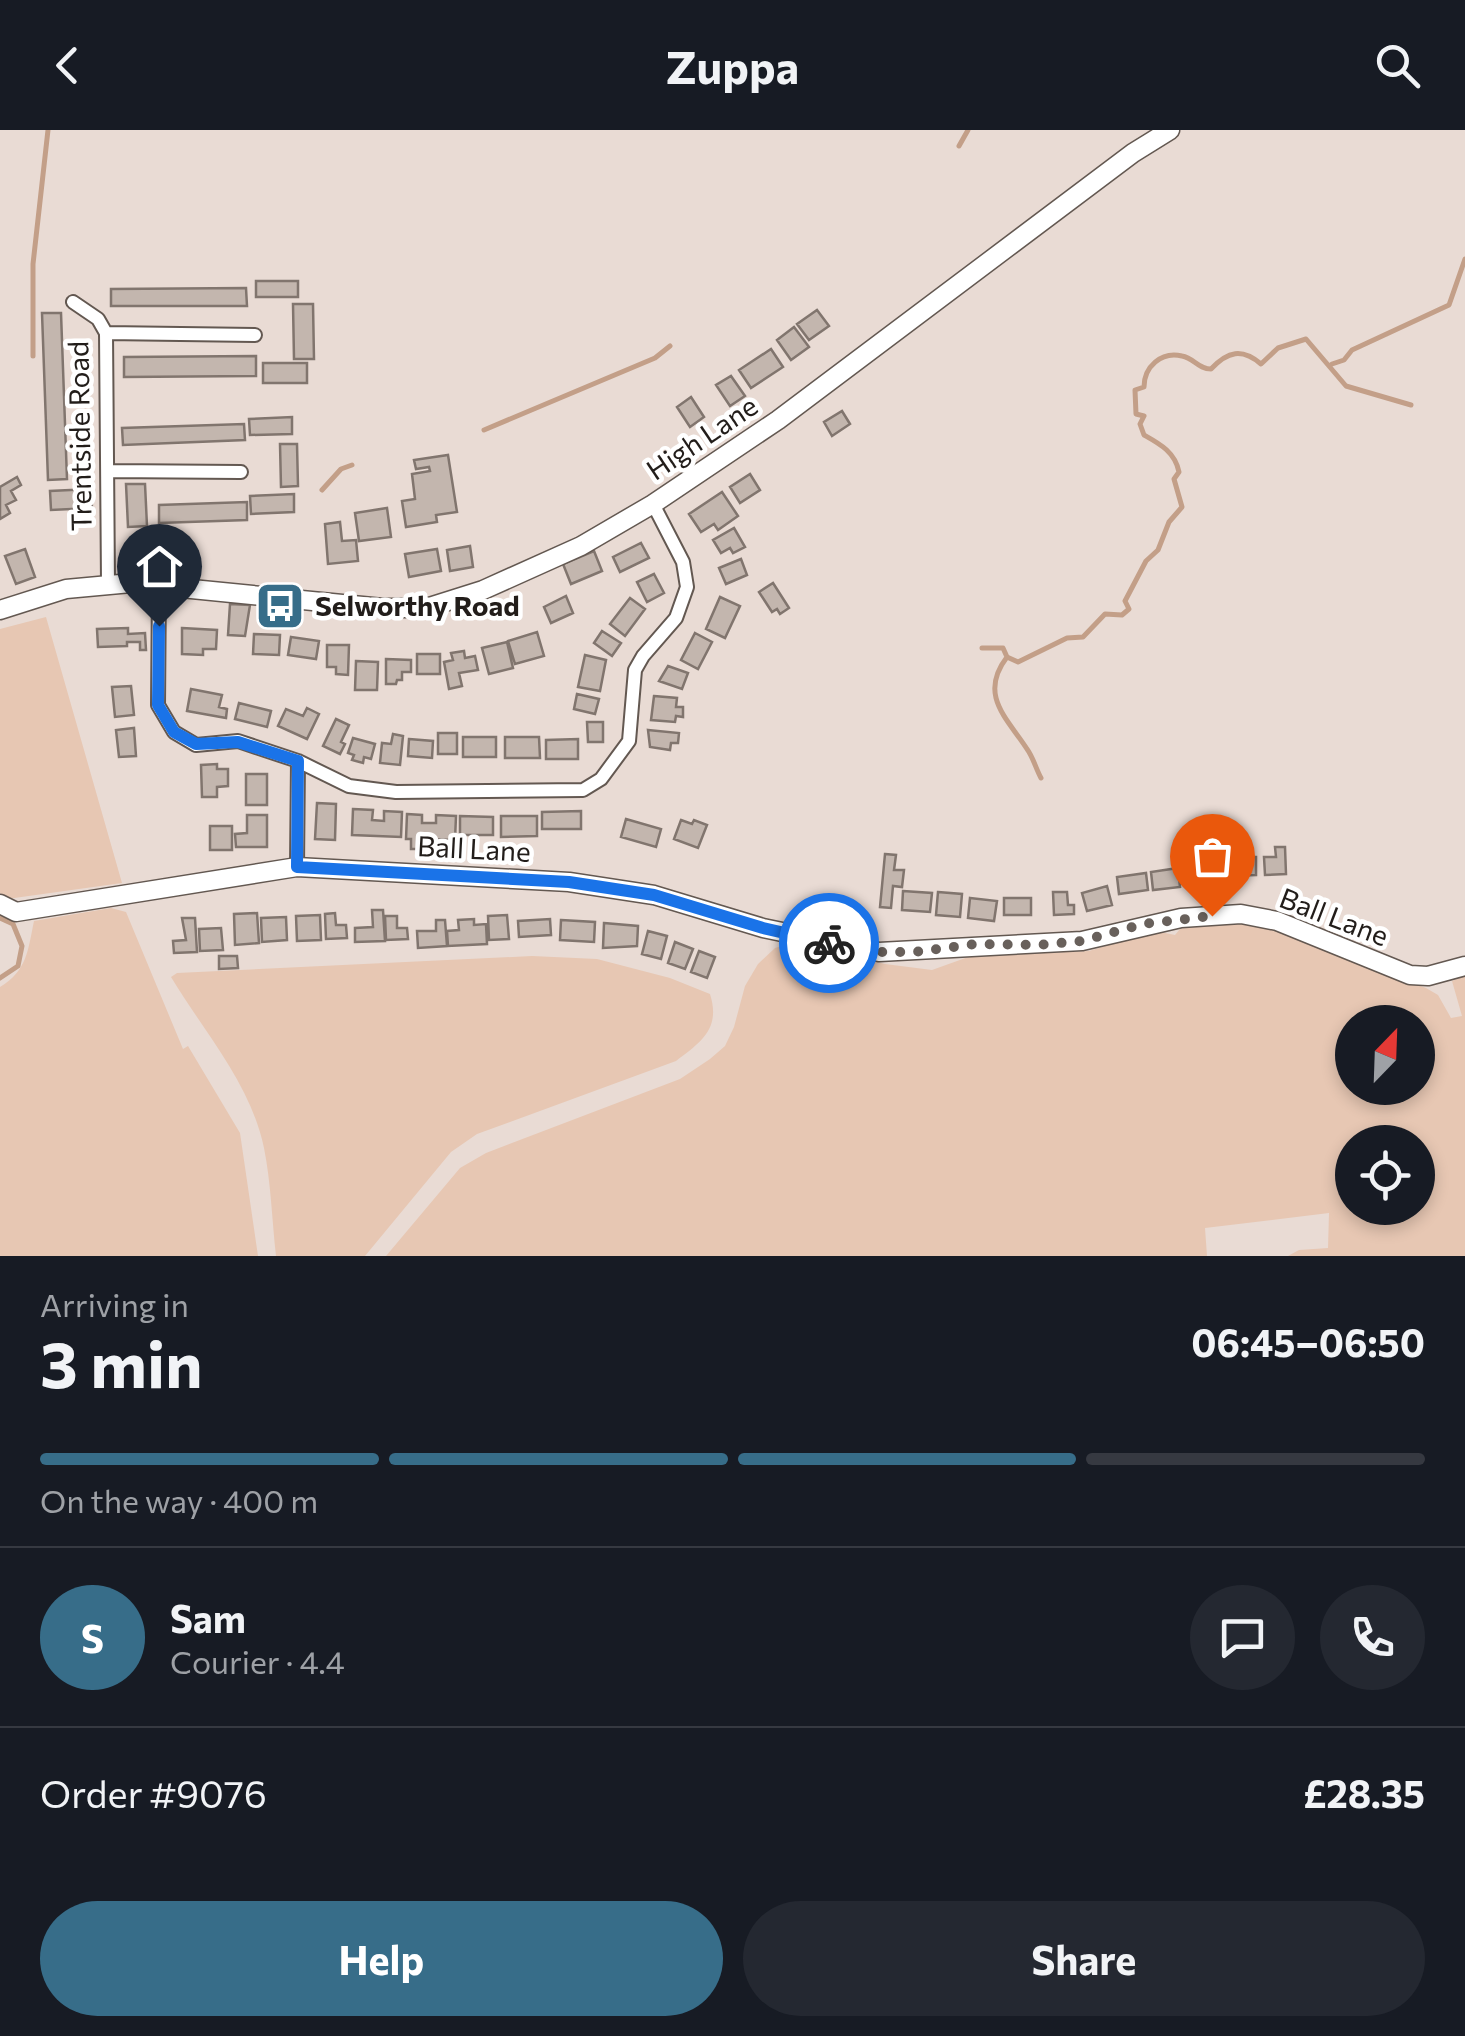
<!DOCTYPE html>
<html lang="en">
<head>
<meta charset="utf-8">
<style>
  body { margin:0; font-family:Commissioner,sans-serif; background:#242831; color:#f1f3f6; height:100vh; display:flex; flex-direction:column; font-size:38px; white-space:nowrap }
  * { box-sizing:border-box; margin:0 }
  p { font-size:32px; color:#9ea1a6 }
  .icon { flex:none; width:55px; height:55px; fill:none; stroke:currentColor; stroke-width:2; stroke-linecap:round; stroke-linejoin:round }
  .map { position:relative; height:1126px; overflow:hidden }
  .drawer { display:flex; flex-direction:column; background:#171b24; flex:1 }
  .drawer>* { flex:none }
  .needle { width:65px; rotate:23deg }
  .fabs { position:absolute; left:1335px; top:875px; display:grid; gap:20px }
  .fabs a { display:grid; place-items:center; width:100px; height:100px; border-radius:50%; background:#171b24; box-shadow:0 5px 15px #0003; font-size:50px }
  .pin { position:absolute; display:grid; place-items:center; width:85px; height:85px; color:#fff; margin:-102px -42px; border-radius:50% 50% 50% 0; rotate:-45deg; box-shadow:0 0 10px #0007 }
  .pin .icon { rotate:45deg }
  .courier { position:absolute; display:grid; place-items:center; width:100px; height:100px; margin:-50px; border:8px solid #1a73e8; border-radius:50%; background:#fff; color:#222; box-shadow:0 2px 12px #0007 }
  .summary em { font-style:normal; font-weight:700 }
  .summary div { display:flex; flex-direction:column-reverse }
  .summary { display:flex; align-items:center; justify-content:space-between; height:170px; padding:0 40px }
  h1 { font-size:65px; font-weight:700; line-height:75px }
  .bar { display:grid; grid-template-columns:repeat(4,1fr); gap:15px 10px; align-content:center; height:120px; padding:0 40px }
  .bar i { height:12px; border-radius:8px; background:#363941 }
  .bar .current { background:#376d89 }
  .bar p { grid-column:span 4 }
  .line { display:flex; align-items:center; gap:25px; padding:0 40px; border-top:2px solid #363941 }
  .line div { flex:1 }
  .round { display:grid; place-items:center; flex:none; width:105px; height:105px; border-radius:52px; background:#242831 }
  .action { display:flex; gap:20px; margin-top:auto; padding:20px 40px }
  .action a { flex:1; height:115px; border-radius:60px; background:#376d89; color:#fff; font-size:40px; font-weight:700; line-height:115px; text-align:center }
  .action a+a { background:#242831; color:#f1f3f6 }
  header { display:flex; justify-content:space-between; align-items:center; height:130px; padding:0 40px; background:#171b24; font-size:45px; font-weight:700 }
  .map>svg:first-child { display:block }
  .green { fill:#e7c7b3; fill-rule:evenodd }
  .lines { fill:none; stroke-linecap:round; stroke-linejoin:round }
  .stream { stroke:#c39f88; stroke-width:5 }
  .building { fill:#c3b6ae; stroke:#81756e; stroke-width:2.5 }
  .street-casing { stroke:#635851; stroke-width:16 }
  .secondary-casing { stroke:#635851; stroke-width:21 }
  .street { stroke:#fff; stroke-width:12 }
  .secondary { stroke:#fff; stroke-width:18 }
  .done { stroke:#68605b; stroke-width:10; stroke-dasharray:0 18 }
  .route { stroke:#1a73e8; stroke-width:12 }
  .labels { text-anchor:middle; stroke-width:9; stroke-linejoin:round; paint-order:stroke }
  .street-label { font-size:28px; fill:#221d1a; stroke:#fff }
  .poi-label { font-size:28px; font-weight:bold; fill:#221d1a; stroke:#fff; text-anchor:start }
</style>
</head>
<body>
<header><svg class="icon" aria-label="back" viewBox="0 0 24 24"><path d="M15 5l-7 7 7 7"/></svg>Zuppa<svg class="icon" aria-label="search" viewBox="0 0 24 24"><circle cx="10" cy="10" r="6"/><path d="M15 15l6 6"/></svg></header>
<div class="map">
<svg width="1465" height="1126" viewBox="0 0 1465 1126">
  <rect width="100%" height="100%" fill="#e9dbd4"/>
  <path class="green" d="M46 487 122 753 7 769 0 763V499Z
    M111 778 126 782 183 919 188 916 240 1003 258 1126H0V857C27 841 28 820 34 791Z
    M1220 788 1272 798 1426 858 1438 865 1451 888 1462 886 1452 851 1465 846V1126H1288L1299 1120 1328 1118 1329 1083 1205 1098 1207 1126H386L460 1038 486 1023 680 949 710 929 725 916 734 897 745 856 758 834 775 818 795 812 885 834 932 840 971 826 1089 821 1155 801 1175 805 1180 799ZM1352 892H1418V958H1352ZM1352 1012H1418V1078H1352Z
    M532 826 597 829 670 848 710 864C721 899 701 912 676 931L477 1004 451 1022 365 1126H276C272 1090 271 1053 264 1018 251 954 204 902 171 847L177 843Z"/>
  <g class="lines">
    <path class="stream" d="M959 16 968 0
      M33 226V134L48 0
      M1332 234 1344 230 1352 220 1449 175 1465 129
      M484 300 655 228 670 216
      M322 360 341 339 352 335
      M982 518H1003L1007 527 1018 532 1067 508 1083 507 1105 484 1122 485 1129 479 1125 471 1146 431 1158 420 1169 392 1182 377 1174 349 1179 342C1175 322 1160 314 1144 305L1140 294 1144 286 1136 284 1135 260 1144 257C1144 237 1161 221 1182 226 1194 228 1198 239 1211 239 1228 221 1242 218 1261 234L1278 218 1306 209 1346 256 1411 275
      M1007 527C978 565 1007 588 1027 619 1033 627 1036 639 1041 648
      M0 788 13 794 22 816 18 836 0 848"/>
  </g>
  <path class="building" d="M256 151H298V167H256Z
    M246 158 247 176H111V159Z
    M293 174H313L314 229H294Z
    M817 180 829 196 809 210 797 194Z
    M42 183H61L67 349 48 350Z
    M794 197 809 217 791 230 777 210Z
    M771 219 783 237 751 258 739 240Z
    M256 226V246L124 247V227Z
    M263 233H307V253H263Z
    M731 246 745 266 730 276 716 255Z
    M691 267 704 287 690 297 677 277Z
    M842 281 850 294 832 306 824 292Z
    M292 287V304L250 305 249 289Z
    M244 294 245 310 123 315 122 298Z
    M280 314H297L298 356 281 357Z
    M448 325 457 382 436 385 437 392 406 397 402 371 415 369 412 344 430 341 429 337 416 339 414 330Z
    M750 344 760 360 740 373 730 357Z
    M17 347 21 355 11 361 16 370 6 375 10 383 0 389V357Z
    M126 354H145L147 396 128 397Z
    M91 359 92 378 51 380 50 361Z
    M722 362 738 386 718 400 714 394 701 402 689 384Z
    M294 364V382L251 384 250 366Z
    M247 372V390L159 393V375Z
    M387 378 391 407 359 411 355 383Z
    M340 392 342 411 356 410 358 431 328 434 325 394Z
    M734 398 745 417 733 423 730 418 721 423 713 410Z
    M641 413 649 428 620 442 613 427Z
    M470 416 473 437 450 441 447 420Z
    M25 419 35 447 16 454 5 426Z
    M437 419 441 441 409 447 405 424Z
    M594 421 602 441 571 454 563 434Z
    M741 429 747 445 726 454 719 438Z
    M654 444 664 463 647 472 637 452Z
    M773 453 789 478 780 484 777 479 772 482 759 462Z
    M566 466 573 483 551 493 544 477Z
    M720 467 740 476 725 508 706 499Z
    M630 468 645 479 625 506 610 494Z
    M230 474 250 475 245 506 228 505Z
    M128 498V504L145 503 146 520H140V512H127V516L98 517 97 499Z
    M182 498 217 500 216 519H203V525L182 524Z
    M602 501 621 513 612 526 594 513Z
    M537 502 544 526 515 534 508 511Z
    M695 503 712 512 698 539 681 530Z
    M254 504 280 505 279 525 253 524Z
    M291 507 319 511 316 529 288 525Z
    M507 512 513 538 489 544 482 518Z
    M327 515H349L348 545 336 544V537H327Z
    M464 521 465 528 475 526 478 540 459 543 462 556 449 559 444 532 453 530 451 523Z
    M417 524H440V544H417Z
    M585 525 606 530 600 561 578 557Z
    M386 529 411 530V542H402V550H397L396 554H386Z
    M356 531 378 532 377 560H355Z
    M668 536 688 543 682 559 659 551Z
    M131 556 134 585 115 587 112 557Z
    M191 559 222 565 219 577 227 579 226 588 187 581Z
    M577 564 599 569 595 584 574 579Z
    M654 566 677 568 676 577H683V587L676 586 675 592 651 590Z
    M239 573 271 581 267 597 235 589Z
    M307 578 319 584 307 609 278 596 286 579 303 586Z
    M336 589 349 595 341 612 345 614 340 624 323 616Z
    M587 592H603V612H588Z
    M134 598 136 626 119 627 116 600Z
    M648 600 679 603 678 613H671L670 620 650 617Z
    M438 603H457V624H438Z
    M393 604 403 606 400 635 380 633 382 613 391 614Z
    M463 607H496V627H463Z
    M505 607H539L540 628H505Z
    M353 608 375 614 371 629 364 627 363 633 352 630 354 625 348 623Z
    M409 609 433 611 432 628 408 626Z
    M578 609V629H546V610Z
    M217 634V639H228V656L217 657V667H202L201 635Z
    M246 644H267V675H246Z
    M317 673 336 674 335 710 315 709Z
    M353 679 373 680 372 690 384 691V681L402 682 401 707 352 705Z
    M581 681V699H542V682Z
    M407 684 422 685V693H436V685L456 686 455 710 425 709V719H411V709H406Z
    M247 685H267V717H236L235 704 247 703Z
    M460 686 493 687V705H460Z
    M501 686H537V706L501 707Z
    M626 689 661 699 656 717 621 707Z
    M681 690 692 694 694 690 707 695 698 718 674 709Z
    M210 696H232V720H210Z
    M1275 717H1285L1286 744 1265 745 1264 727H1276Z
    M885 724 896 725 894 740H904L902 757 893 756 891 778 880 777Z
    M1226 727H1256V745L1227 746Z
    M1212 729 1215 753 1203 754 1202 749 1187 751 1185 733Z
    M1178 738 1180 757 1153 760 1151 742Z
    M1146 743 1148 760 1119 764 1117 747Z
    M1107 756 1112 775 1087 781 1082 763Z
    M903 761 932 763 930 782 902 780Z
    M938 762 962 764 960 787 936 785Z
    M1053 762H1067L1068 775H1074V784L1054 785Z
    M970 768 997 771 994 791 968 788Z
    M1004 768H1031V785H1004Z
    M372 780H383L385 811 355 812V798L373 797Z
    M257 783 259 813 235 815 234 784Z
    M335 783 336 795H346L347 808 326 809 325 784Z
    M320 785 321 810 297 811 296 786Z
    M507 785 509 809 489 810 488 786Z
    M385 786H397V798H407L408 809 386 810Z
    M286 787 287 810 262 812 261 788Z
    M182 788H195L197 822 174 823 173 811 186 810Z
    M474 789V795L486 794 487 814 448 816 447 801 459 800 458 790Z
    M550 789 551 805 519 807 518 791Z
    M436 790H445L447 816 418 818 417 801H436Z
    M561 790 595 792 594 812 560 810Z
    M604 793 638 796 637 816 603 818Z
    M221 798 223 820 200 821 199 799Z
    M648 801 667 806 661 829 642 824Z
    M675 812 693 819 685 839 668 833Z
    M699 821 715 827 707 848 691 842Z
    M219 826H237L238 838 219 839Z"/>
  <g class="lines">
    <g class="street-casing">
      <path id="street" d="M73 172 98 189 106 203 108 453
        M106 203 255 205
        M108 341 241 342
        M159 456 158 575 174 602 196 615 238 611 298 631 349 656 396 662 583 660 601 649 629 611 635 540 643 526 676 488 687 457 683 432 653 374
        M297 737 298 631"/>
    </g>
    <g class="secondary-casing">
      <path id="secondary" d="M0 480 66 459 131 453 383 478H426L483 460 581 416 653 374 778 290 1133 23 1170 0
        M0 774 16 782 297 737 569 752 654 765 763 798 879 822 1082 811 1181 788 1241 784 1277 791 1410 845 1428 846 1465 836"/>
    </g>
    <use href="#street" class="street"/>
    <use href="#secondary" class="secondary"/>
  </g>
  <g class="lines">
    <path class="done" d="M829 813 879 822H915L976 814 1038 815 1082 811 1143 794 1212 786"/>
    <path class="route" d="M159 496 158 575 174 602 196 614 238 612 298 631 297 737 569 752 654 765 763 798 829 813"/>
  </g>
  <defs>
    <g id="bus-square" transform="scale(2.5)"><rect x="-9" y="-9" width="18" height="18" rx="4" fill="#376d89" stroke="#fff"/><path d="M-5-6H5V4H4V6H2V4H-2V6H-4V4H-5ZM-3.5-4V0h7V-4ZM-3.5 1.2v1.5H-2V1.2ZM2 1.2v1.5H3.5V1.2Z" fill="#fff"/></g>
  </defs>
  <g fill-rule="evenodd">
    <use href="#bus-square" x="280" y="476"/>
  </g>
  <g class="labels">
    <g class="street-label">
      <text transform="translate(80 306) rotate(-91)" y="10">Trentside Road</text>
      <text transform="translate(702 308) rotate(-34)" y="10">High Lane</text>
      <text transform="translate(474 719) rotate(3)" y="10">Ball Lane</text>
      <text transform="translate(1334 787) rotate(21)" y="10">Ball Lane</text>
    </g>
    <g class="poi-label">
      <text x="315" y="486">Selworthy Road</text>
    </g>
  </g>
</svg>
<div class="fabs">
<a><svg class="needle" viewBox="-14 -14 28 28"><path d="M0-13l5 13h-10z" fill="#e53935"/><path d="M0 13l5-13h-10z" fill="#9ea1a6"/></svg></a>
<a><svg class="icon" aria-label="locate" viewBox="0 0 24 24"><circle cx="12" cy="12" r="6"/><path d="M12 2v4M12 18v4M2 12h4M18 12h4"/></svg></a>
</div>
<div class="pin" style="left:1212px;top:786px;background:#ea580c"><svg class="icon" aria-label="bag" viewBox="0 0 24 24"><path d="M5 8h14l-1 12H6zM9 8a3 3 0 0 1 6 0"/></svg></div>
<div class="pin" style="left:159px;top:496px;background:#1f2937"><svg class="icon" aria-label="home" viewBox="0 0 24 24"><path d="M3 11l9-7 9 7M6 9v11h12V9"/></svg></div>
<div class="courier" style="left:829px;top:813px"><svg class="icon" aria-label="bike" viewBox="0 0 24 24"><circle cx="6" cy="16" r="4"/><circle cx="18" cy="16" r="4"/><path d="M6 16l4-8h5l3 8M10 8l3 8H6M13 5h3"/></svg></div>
</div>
<section class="drawer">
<div class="summary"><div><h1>3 min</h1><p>Arriving in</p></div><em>06:45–06:50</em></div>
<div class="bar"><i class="current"></i><i class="current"></i><i class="current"></i><i></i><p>On the way · 400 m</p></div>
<div class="line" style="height:180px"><b class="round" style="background:#376d89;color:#fff">S</b><div><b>Sam</b><p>Courier · 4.4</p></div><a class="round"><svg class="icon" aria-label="chat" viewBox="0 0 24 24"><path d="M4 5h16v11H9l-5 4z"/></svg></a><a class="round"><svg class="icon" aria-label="phone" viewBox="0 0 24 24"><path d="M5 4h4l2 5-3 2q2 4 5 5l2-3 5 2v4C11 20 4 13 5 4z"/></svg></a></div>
<div class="line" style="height:130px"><div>Order #9076</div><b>£28.35</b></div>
<div class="action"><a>Help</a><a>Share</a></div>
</section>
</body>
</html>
